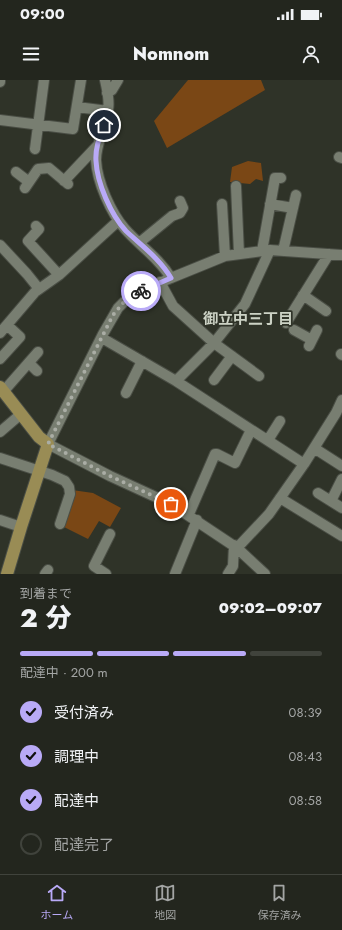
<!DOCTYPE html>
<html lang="ja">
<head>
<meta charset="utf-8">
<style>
  body { margin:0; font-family:Jost,"Noto Sans JP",sans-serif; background:#2b2e27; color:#f1f3f6; height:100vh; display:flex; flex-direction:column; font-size:15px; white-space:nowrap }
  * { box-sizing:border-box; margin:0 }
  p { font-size:13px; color:#a3a5a4 }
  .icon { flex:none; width:22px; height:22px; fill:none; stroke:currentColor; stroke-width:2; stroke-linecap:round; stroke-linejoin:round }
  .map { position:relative; height:494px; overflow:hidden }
  .panel { display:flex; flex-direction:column; background:#23261e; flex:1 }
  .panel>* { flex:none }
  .pin { position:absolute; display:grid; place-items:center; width:34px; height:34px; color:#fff; margin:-17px; border:2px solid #fff; border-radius:50%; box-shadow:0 1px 4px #0007 }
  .courier { position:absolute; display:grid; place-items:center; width:40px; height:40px; margin:-20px; border:3px solid #b9aaf7; border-radius:50%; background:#fff; color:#222; box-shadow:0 1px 5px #0007 }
  .head em { font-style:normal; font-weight:800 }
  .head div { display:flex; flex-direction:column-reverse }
  .head { display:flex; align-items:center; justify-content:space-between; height:68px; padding:0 20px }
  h1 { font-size:26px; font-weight:800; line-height:30px }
  .bar { display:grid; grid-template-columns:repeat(4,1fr); gap:6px 4px; align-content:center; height:48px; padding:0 20px }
  .bar i { height:5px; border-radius:3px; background:#40433c }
  .bar .active { background:#b9aaf7 }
  .bar p { grid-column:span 4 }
  ol { padding:0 20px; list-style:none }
  li { display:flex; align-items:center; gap:12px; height:44px }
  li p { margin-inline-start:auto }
  li .icon { padding:4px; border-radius:50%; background:#b9aaf7; color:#111; stroke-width:4 }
  li:last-child { color:#a3a5a4 }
  li i { width:22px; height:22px; border:2px solid #40433c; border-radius:50% }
  .status { display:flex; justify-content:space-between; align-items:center; height:28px; padding:0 20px; background:#23261e; direction:ltr }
  .status svg { height:11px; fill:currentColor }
  header { display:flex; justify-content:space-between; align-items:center; height:52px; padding:0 20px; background:#23261e; font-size:18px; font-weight:800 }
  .tab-bar { display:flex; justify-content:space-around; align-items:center; height:56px; border-top:1px solid #40433c; background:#23261e; font-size:11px; color:#a3a5a4 }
  .tab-bar a { display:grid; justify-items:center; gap:2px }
  .tab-bar .active { color:#b9aaf7 }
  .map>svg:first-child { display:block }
  .green { fill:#7a4715 }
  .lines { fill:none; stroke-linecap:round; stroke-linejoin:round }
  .minor-casing { stroke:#4a4e45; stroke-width:12 }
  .major-casing { stroke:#4a4e45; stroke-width:14 }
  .minor { stroke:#787e71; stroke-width:10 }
  .major { stroke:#998c55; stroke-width:12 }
  .done { stroke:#aaada5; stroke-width:4; stroke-dasharray:0 7.2 }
  .route { stroke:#b9aaf7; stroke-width:5 }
  .labels { text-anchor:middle; stroke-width:3.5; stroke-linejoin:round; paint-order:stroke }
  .neighbourhood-label { font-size:15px; font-weight:bold; fill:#ccd2c5; stroke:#2f3328 }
</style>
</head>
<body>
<div class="status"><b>09:00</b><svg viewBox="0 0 49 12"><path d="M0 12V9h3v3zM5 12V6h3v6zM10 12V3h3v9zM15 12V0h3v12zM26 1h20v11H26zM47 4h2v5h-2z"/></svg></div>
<header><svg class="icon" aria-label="menu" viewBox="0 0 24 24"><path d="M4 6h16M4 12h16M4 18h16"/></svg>Nomnom<svg class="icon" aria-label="person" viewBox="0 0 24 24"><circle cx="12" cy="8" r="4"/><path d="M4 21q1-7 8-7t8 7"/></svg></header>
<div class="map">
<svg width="342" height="494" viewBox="0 0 342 494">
  <rect width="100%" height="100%" fill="#2f3328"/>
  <path class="green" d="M188 0H261L265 10 167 68 154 41Z
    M248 81 261 83 263 101 256 99 250 104 230 102 232 87Z
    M72 410 93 413 121 428 110 447 99 441 88 459 62 446Z"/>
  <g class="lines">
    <g class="minor-casing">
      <path id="minor" d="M105 0C107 10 110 20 108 30 106 47 96 62 96 80 97 102 111 133 125 149 140 166 159 178 171 198L139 212 124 222 118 228 103 254 48 364 110 396 171 424 237 468 265 494
        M0 2V0
        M107 13 112 10 118 0
        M77 27 108 31
        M0 40 73 49 81 0
        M35 69 44 0
        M339 77 342 78
        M16 92 29 102
        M64 101 98 65
        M236 106 239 174
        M25 108 38 89 49 88 68 104
        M222 124 225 176
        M270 124 293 128
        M139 163 172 136 180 133 183 128 180 121
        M0 165 27 194 39 209
        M262 171 275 98H281
        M283 171 296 115
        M59 195 118 141
        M171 198 225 176 270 170 342 175
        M160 202 173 226 214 263 259 296
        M303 215 326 231
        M286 243 329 174
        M294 250 312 260
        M0 253 35 212 59 195 28 161 39 149 36 146
        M102 258 176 301 304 384
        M309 266 317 250
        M341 274 342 275
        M0 279 20 257 7 245
        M29 283 37 291
        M214 300 232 276
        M176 301 214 263 245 224 270 170
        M3 312 38 272
        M126 313 142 281
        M0 352 21 334
        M268 360 280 341
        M314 368 342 386
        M0 378 52 395 65 401 69 407 70 414 60 444
        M318 413 342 428
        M280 418 342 456
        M331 421 342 399
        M189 434 215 374H217L235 383 251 350
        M0 440 21 447
        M237 468 269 434 304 384 336 333 342 320
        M45 494 48 490
        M106 494 94 486 110 454
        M175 494 197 440
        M228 494 233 486 234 465"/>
    </g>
    <g class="major-casing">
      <path id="major" d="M0 307 39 357 48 364 21 447 7 494"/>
    </g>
    <use href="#minor" class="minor"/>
    <use href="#major" class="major"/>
  </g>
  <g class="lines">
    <path class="done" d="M141 211 124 222 113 235 48 364 110 396 171 424"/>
    <path class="route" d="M104 45C100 56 95 68 96 81 97 103 111 135 126 151 142 166 160 179 171 198L141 211"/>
  </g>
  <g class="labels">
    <g class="neighbourhood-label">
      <text x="248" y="244">御立中三丁目</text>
    </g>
  </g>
</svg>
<div class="pin" style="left:171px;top:424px;background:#ea580c"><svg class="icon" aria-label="bag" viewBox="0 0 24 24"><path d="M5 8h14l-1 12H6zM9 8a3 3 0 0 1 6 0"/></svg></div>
<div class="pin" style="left:104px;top:45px;background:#1f2937"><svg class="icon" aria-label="home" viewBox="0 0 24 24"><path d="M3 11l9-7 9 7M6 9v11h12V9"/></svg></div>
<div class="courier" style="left:141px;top:211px"><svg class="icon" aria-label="bike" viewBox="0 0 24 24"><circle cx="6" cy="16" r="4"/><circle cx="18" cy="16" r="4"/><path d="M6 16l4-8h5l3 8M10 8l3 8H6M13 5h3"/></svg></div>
</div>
<section class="panel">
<div class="head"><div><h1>2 分</h1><p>到着まで</p></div><em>09:02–09:07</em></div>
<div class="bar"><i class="active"></i><i class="active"></i><i class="active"></i><i></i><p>配達中 · 200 m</p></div>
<ol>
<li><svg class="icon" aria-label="check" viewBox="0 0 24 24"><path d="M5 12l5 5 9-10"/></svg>受付済み<p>08:39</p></li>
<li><svg class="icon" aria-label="check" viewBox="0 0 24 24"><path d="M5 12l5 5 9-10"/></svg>調理中<p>08:43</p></li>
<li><svg class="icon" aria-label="check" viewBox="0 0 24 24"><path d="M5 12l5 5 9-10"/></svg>配達中<p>08:58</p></li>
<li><i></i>配達完了</li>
</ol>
</section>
<nav class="tab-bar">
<a class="active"><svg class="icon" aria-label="home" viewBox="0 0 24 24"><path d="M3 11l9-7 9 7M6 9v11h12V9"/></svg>ホーム</a>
<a><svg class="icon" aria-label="map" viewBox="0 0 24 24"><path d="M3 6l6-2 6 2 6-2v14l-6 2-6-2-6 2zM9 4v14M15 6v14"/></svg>地図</a>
<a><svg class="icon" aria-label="saved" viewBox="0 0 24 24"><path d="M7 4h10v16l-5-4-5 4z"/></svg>保存済み</a>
</nav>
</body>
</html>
